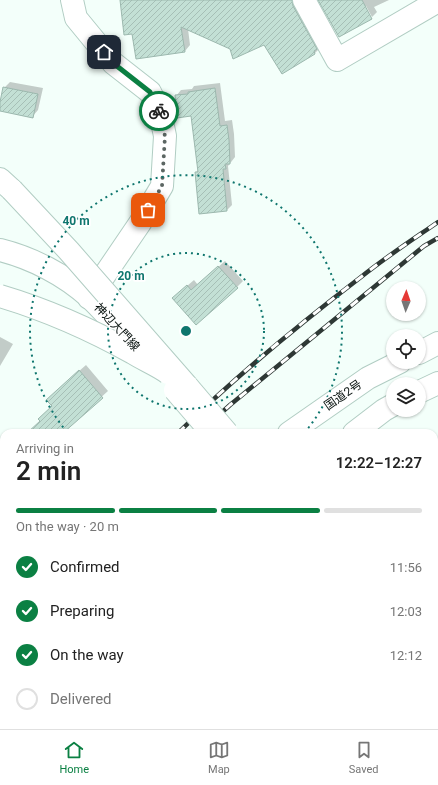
<!DOCTYPE html>
<html lang="en">
<head>
<meta charset="utf-8">
<style>
  body { margin:0; font-family:Roboto,"Noto Sans JP",sans-serif; background:#f6f6f6; color:#222; height:100vh; display:flex; flex-direction:column; font-size:15px; white-space:nowrap }
  * { box-sizing:border-box; margin:0 }
  p { font-size:13px; color:#767676 }
  .icon { flex:none; width:22px; height:22px; fill:none; stroke:currentColor; stroke-width:2; stroke-linecap:round; stroke-linejoin:round }
  .map { position:relative; flex:1; overflow:hidden }
  .drawer { position:absolute; left:0px; top:429px; width:438px; height:300px; display:flex; flex-direction:column; background:#fff; border-radius:12px 12px 0 0; box-shadow:0 1px 3px #0004 }
  .drawer>* { flex:none }
  .needle { width:26px; rotate:2deg }
  .buttons { position:absolute; left:386px; top:281px; display:grid; gap:8px }
  .buttons a { display:grid; place-items:center; width:40px; height:40px; border-radius:50%; background:#fff; box-shadow:0 1px 3px #0004; font-size:20px }
  .pin { position:absolute; display:grid; place-items:center; width:34px; height:34px; color:#fff; margin:-17px; border-radius:8px; box-shadow:0 2px 6px #0006 }
  .courier { position:absolute; display:grid; place-items:center; width:40px; height:40px; margin:-20px; border:3px solid #0b8043; border-radius:50%; background:#fff; color:#222; box-shadow:0 1px 5px #0007 }
  .overview em { font-style:normal; font-weight:600 }
  .overview div { display:flex; flex-direction:column-reverse }
  .overview { display:flex; align-items:center; justify-content:space-between; height:68px; padding:0 16px }
  h1 { font-size:26px; font-weight:600; line-height:30px }
  .bar { display:grid; grid-template-columns:repeat(4,1fr); gap:6px 4px; align-content:center; height:48px; padding:0 16px }
  .bar i { height:5px; border-radius:3px; background:#e0e0e0 }
  .bar .current { background:#0b8043 }
  .bar p { grid-column:span 4 }
  ol { padding:0 16px; list-style:none }
  li { display:flex; align-items:center; gap:12px; height:44px }
  li p { margin-inline-start:auto }
  li .icon { padding:4px; border-radius:50%; background:#0b8043; color:#fff; stroke-width:4 }
  li:last-child { color:#767676 }
  li i { width:22px; height:22px; border:2px solid #e0e0e0; border-radius:50% }
  .tab-bar { display:flex; justify-content:space-around; align-items:center; height:56px; border-top:1px solid #e0e0e0; background:#fff; font-size:11px; color:#767676 }
  .tab-bar a { display:grid; justify-items:center; gap:2px }
  .tab-bar .current { color:#0b8043 }
  .map>svg:first-child { display:block }
  .shadow { fill:#0003 }
  .building { fill:url(#building-hatch); stroke:#9cb8ae }
  .lines { fill:none; stroke-linecap:round; stroke-linejoin:round }
  .street-casing { stroke:#b1cdc3; stroke-width:24 }
  .secondary-casing { stroke:#b1cdc3; stroke-width:24 }
  .primary-casing { stroke:#b1cdc3; stroke-width:24 }
  .highway-casing { stroke:#b1cdc3; stroke-width:24 }
  .street { stroke:#fff; stroke-width:22 }
  .secondary { stroke:#fff; stroke-width:22 }
  .primary { stroke:#fff; stroke-width:22 }
  .highway { stroke:#fff; stroke-width:22 }
  .rail-casing { stroke:#2e3835; stroke-width:4.5 }
  .rail { stroke:#fff; stroke-width:3; stroke-dasharray:9; stroke-linecap:butt }
  .street-bridge-casing { stroke:#b1cdc3; stroke-width:24; stroke-linecap:butt }
  .secondary-bridge-casing { stroke:#b1cdc3; stroke-width:24; stroke-linecap:butt }
  .primary-bridge-casing { stroke:#b1cdc3; stroke-width:24; stroke-linecap:butt }
  .street-bridge { stroke:#fff; stroke-width:22 }
  .secondary-bridge { stroke:#fff; stroke-width:22 }
  .primary-bridge { stroke:#fff; stroke-width:22 }
  .done { stroke:#5c6663; stroke-width:4; stroke-dasharray:0 7.2 }
  .route { stroke:#0b8043; stroke-width:5 }
  .ring { fill:none; stroke:#0f766e; stroke-width:2; stroke-dasharray:2 4 }
  .labels { text-anchor:middle; stroke-width:3.5; stroke-linejoin:round; paint-order:stroke }
  .street-label { font-size:12px; fill:#0a1411; stroke:#fff }
  .centre { fill:#0f766e; stroke:#fff; stroke-width:2 }
  .ring-label { font-size:12px; text-anchor:middle; font-weight:bold; fill:#0f766e; stroke:#fff; stroke-width:3.5; stroke-linejoin:round; paint-order:stroke }
</style>
</head>
<body>
<div class="map">
<svg width="438" height="729" viewBox="0 0 438 729">
  <defs>
    <pattern id="building-hatch" width="6" height="6" patternUnits="userSpaceOnUse"><rect width="6" height="6" fill="#c3e0d5"/><path d="M-1 1l2-2M0 6l6-6M5 7l2-2" fill="none" stroke="#a6bfb6"/></pattern>
  </defs>
  <rect width="100%" height="100%" fill="#f3fffa"/>
  <path class="shadow" d="M121 0H299L321 47 315 53 282 73 264 44 231 48 188 29 190 45 185 51 133 32Z
    M319 0H389L374 7 377 12 372 17 366 6 365 7 370 18H372L339 36Z
    M10 82 43 88 38 110 32 117 0 110 4 88Z
    M220 83 225 121 232 120 234 134 235 157 228 166 232 205 227 210 200 213 196 172 199 169 191 115 176 96 181 90 192 89 194 86Z
    M225 261 243 281 237 287 180 292 194 280 198 285Z
    M0 337 13 344 0 366Z
    M86 365 108 391 66 429 68 432 67 433H28L41 421 53 406 54 393Z
    M438 461V547L434 550V464Z
    M142 725H182L186 729H139L143 726Z"/>
  <path class="building" d="M120 0H292L293 6 317 49 314 51 315 54 282 74 264 45 233 59 230 49 181 27 185 52 136 59 132 34 124 35Z
    M318 0H362L372 19 339 37Z
    M3 87 38 94 33 118 0 111V102Z
    M215 88 220 126 227 125 229 140 230 164H225L226 169H223L227 211 199 214 195 172H198L191 116 177 118 175 95 188 94V92Z
    M218 266 238 288 196 325 172 298 187 285 191 290Z
    M79 370 103 398 63 433H27L40 421 38 419 52 406 46 400Z"/>
  <g class="lines">
    <g class="street-casing">
      <path id="street" d="M72 0 76 18 113 63 150 92 160 112 165 136 162 186 140 223 89 298
        M304 0 337 60 438 1
        M0 179 12 190
        M301 729 311 725"/>
    </g>
    <g class="secondary-casing">
      <path id="secondary" d="M434 671 438 676"/>
    </g>
    <g class="primary-casing">
      <path id="primary" d="M0 250C32 258 65 275 89 297 109 316 127 338 145 358"/>
    </g>
    <g class="highway-casing">
      <path id="highway" d="M419 353 438 343
        M419 392 438 383
        M289 433 368 378 400 362
        M354 433 384 410 393 405
        M0 685 4 681
        M8 729 12 725"/>
    </g>
    <use href="#street" class="street"/>
    <use href="#secondary" class="secondary"/>
    <use href="#primary" class="primary"/>
    <use href="#highway" class="highway"/>
    <g class="rail-casing">
      <path id="rail" d="M178 433C235 377 297 326 361 277 386 257 412 240 438 222
        M199 433 230 405 424 246 438 238
        M0 590 4 587
        M0 615 4 612"/>
    </g>
    <use href="#rail" class="rail"/>
    <g class="street-bridge-casing">
      <path id="street-bridge" d="M12 190 69 251 187 386
        M0 296C47 310 90 329 133 353 144 360 157 365 168 373"/>
    </g>
    <g class="secondary-bridge-casing">
      <path id="secondary-bridge" d="M187 386 227 433"/>
    </g>
    <g class="primary-bridge-casing">
      <path id="primary-bridge" d="M175 390 212 433"/>
    </g>
    <use href="#street-bridge" class="street-bridge"/>
    <use href="#secondary-bridge" class="secondary-bridge"/>
    <use href="#primary-bridge" class="primary-bridge"/>
  </g>
  <g class="lines">
    <path class="done" d="M148 210 162 186 165 136 159 111"/>
    <path class="route" d="M104 52 113 63 150 92 159 111"/>
  </g>
  <g class="ring">
    <circle cx="186" cy="331" r="78"/>
    <path d="M67 432A156 156 0 1 1 305 432"/>
  </g>
  <g class="labels">
    <g class="street-label">
      <text transform="translate(117 327) rotate(47)" y="4">神辺大門線</text>
      <text transform="translate(343 395) rotate(-35)" y="4">国道2号</text>
    </g>
  </g>
  <circle cx="186" cy="331" r="6" class="centre"/>
  <g class="ring-label">
    <text x="76" y="225">40 m</text>
    <text x="131" y="280">20 m</text>
  </g>
</svg>
<div class="buttons">
<a><svg class="needle" viewBox="-14 -14 28 28"><path d="M0-13l5 13h-10z" fill="#e53935"/><path d="M0 13l5-13h-10z" fill="#767676"/></svg></a>
<a><svg class="icon" aria-label="locate" viewBox="0 0 24 24"><circle cx="12" cy="12" r="6"/><path d="M12 2v4M12 18v4M2 12h4M18 12h4"/></svg></a>
<a><svg class="icon" aria-label="layers" viewBox="0 0 24 24"><path d="M12 4l9 5-9 5-9-5zM3 14l9 5 9-5"/></svg></a>
</div>
<div class="pin" style="left:148px;top:210px;background:#ea580c"><svg class="icon" aria-label="bag" viewBox="0 0 24 24"><path d="M5 8h14l-1 12H6zM9 8a3 3 0 0 1 6 0"/></svg></div>
<div class="pin" style="left:104px;top:52px;background:#1f2937"><svg class="icon" aria-label="home" viewBox="0 0 24 24"><path d="M3 11l9-7 9 7M6 9v11h12V9"/></svg></div>
<div class="courier" style="left:159px;top:111px"><svg class="icon" aria-label="bike" viewBox="0 0 24 24"><circle cx="6" cy="16" r="4"/><circle cx="18" cy="16" r="4"/><path d="M6 16l4-8h5l3 8M10 8l3 8H6M13 5h3"/></svg></div>
<section class="drawer">
<div class="overview"><div><h1>2 min</h1><p>Arriving in</p></div><em>12:22–12:27</em></div>
<div class="bar"><i class="current"></i><i class="current"></i><i class="current"></i><i></i><p>On the way · 20 m</p></div>
<ol>
<li><svg class="icon" aria-label="check" viewBox="0 0 24 24"><path d="M5 12l5 5 9-10"/></svg>Confirmed<p>11:56</p></li>
<li><svg class="icon" aria-label="check" viewBox="0 0 24 24"><path d="M5 12l5 5 9-10"/></svg>Preparing<p>12:03</p></li>
<li><svg class="icon" aria-label="check" viewBox="0 0 24 24"><path d="M5 12l5 5 9-10"/></svg>On the way<p>12:12</p></li>
<li><i></i>Delivered</li>
</ol>
</section>
</div>
<nav class="tab-bar">
<a class="current"><svg class="icon" aria-label="home" viewBox="0 0 24 24"><path d="M3 11l9-7 9 7M6 9v11h12V9"/></svg>Home</a>
<a><svg class="icon" aria-label="map" viewBox="0 0 24 24"><path d="M3 6l6-2 6 2 6-2v14l-6 2-6-2-6 2zM9 4v14M15 6v14"/></svg>Map</a>
<a><svg class="icon" aria-label="saved" viewBox="0 0 24 24"><path d="M7 4h10v16l-5-4-5 4z"/></svg>Saved</a>
</nav>
</body>
</html>
